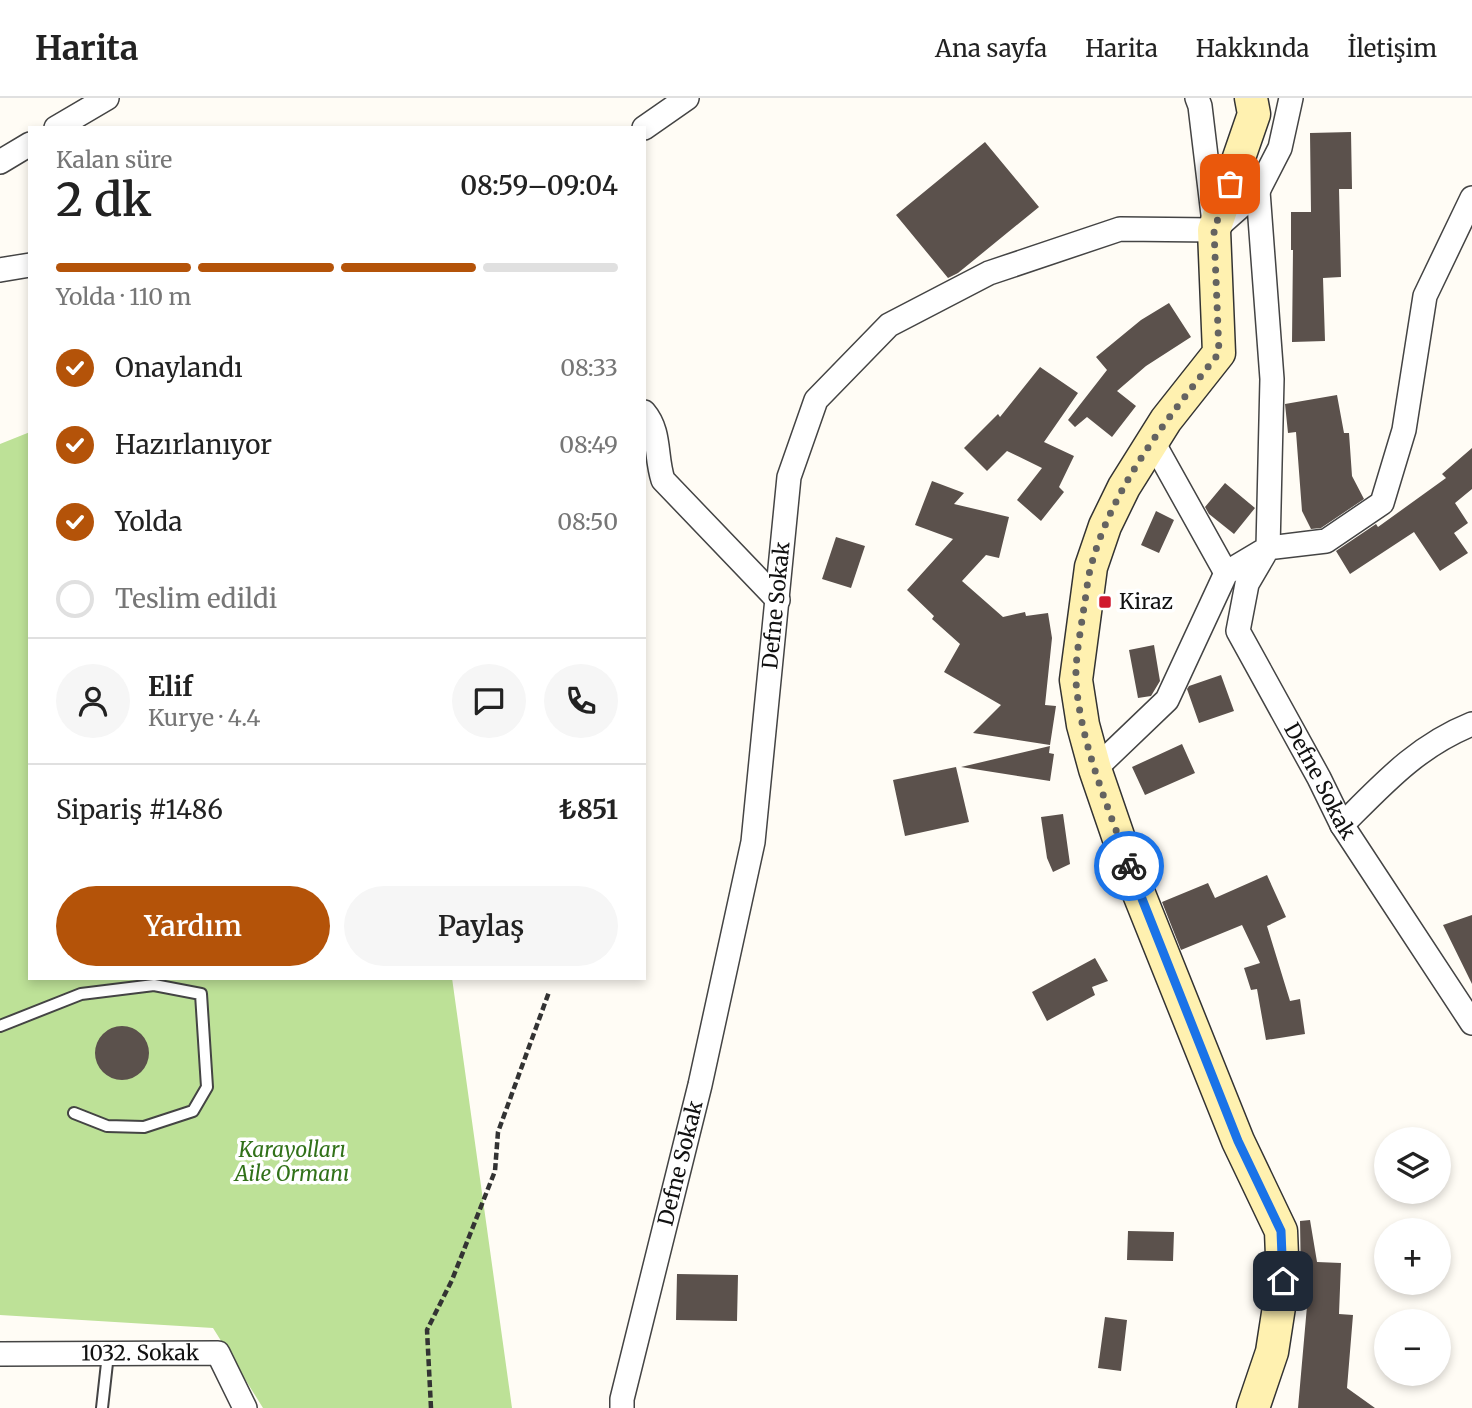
<!DOCTYPE html>
<html lang="tr">
<head>
<meta charset="utf-8">
<style>
  body { margin:0; font-family:Merriweather,serif; background:#f6f6f6; color:#222; height:100vh; display:flex; flex-direction:column; font-size:26px; white-space:nowrap }
  * { box-sizing:border-box; margin:0 }
  p { font-size:23px; color:#767676 }
  .icon { flex:none; width:38px; height:38px; fill:none; stroke:currentColor; stroke-width:2; stroke-linecap:round; stroke-linejoin:round }
  .map { position:relative; flex:1; overflow:hidden }
  .sheet { position:absolute; left:28px; top:28px; width:618px; height:854px; display:flex; flex-direction:column; background:#fff; border-radius:0px; box-shadow:0 4px 10px #0003 }
  .sheet>* { flex:none }
  .buttons { position:absolute; left:1374px; top:1029px; display:grid; gap:14px }
  .buttons a { display:grid; place-items:center; width:77px; height:77px; border-radius:50%; background:#fff; box-shadow:0 4px 10px #0003; font-size:35px }
  .pin { position:absolute; display:grid; place-items:center; width:60px; height:60px; color:#fff; margin:-30px; border-radius:14px; box-shadow:0 4px 10px #0006 }
  .courier { position:absolute; display:grid; place-items:center; width:70px; height:70px; margin:-35px; border:5px solid #1a73e8; border-radius:50%; background:#fff; color:#222; box-shadow:0 2px 9px #0007 }
  .summary em { font-style:normal; font-weight:600 }
  .summary div { display:flex; flex-direction:column-reverse }
  .summary { display:flex; align-items:center; justify-content:space-between; height:119px; padding:0 28px }
  h1 { font-size:46px; font-weight:600; line-height:52px }
  .bar { display:grid; grid-template-columns:repeat(4,1fr); gap:10px 7px; align-content:center; height:84px; padding:0 28px }
  .bar i { height:9px; border-radius:5px; background:#e0e0e0 }
  .bar .selected { background:#b45309 }
  .bar p { grid-column:span 4 }
  .line { display:flex; align-items:center; gap:18px; padding:0 28px; border-top:2px solid #e0e0e0 }
  .line div { flex:1 }
  .round { display:grid; place-items:center; flex:none; width:74px; height:74px; border-radius:37px; background:#f6f6f6 }
  ol { padding:0 28px; list-style:none }
  li { display:flex; align-items:center; gap:21px; height:77px }
  li p { margin-inline-start:auto }
  li .icon { padding:7px; border-radius:50%; background:#b45309; color:#fff; stroke-width:4 }
  li:last-child { color:#767676 }
  li i { width:38px; height:38px; border:4px solid #e0e0e0; border-radius:50% }
  .action { display:flex; gap:14px; margin-top:auto; padding:14px 28px }
  .action a { flex:1; height:80px; border-radius:42px; background:#b45309; color:#fff; font-size:28px; font-weight:600; line-height:80px; text-align:center }
  .action a+a { background:#f6f6f6; color:#222 }
  header { display:flex; align-items:center; gap:42px; box-sizing:border-box; height:98px; padding:0 35px; background:#fff; border-bottom:2px solid #e0e0e0 }
  header strong { font-size:33px }
  nav { display:flex; gap:38px; margin-inline-start:auto; font-size:24px }
  .map>svg:first-child { display:block }
  .forest { fill:#bde197 }
  .building { fill:#5b514c }
  .lines { fill:none; stroke-linecap:round; stroke-linejoin:round }
  .lane-casing { stroke:#444; stroke-width:14 }
  .street-casing { stroke:#444; stroke-width:26 }
  .secondary-casing { stroke:#333; stroke-width:35 }
  .path { stroke:#333; stroke-width:4.5; stroke-dasharray:7 3.5; stroke-linecap:butt }
  .lane { stroke:#fff; stroke-width:10 }
  .street { stroke:#fff; stroke-width:23 }
  .secondary { stroke:#fff1b0; stroke-width:32 }
  .done { stroke:#646361; stroke-width:7; stroke-dasharray:0 12.6 }
  .route { stroke:#1a73e8; stroke-width:9 }
  .poi-dot { fill:#d0192e; stroke:#fff; stroke-width:2.5 }
  .labels { text-anchor:middle; stroke-width:7; stroke-linejoin:round; paint-order:stroke }
  .poi-label { font-size:21px; fill:#111; stroke:#fff; text-anchor:start }
  .street-label { font-size:21px; fill:#111; stroke:#fff }
  .park-label { font-size:21px; font-style:italic; fill:#317119; stroke:#fff }
</style>
</head>
<body>
<header>
<strong>Harita</strong>
<nav><a>Ana sayfa</a><a>Harita</a><a>Hakkında</a><a>İletişim</a></nav>
</header>
<div class="map">
<svg width="1472" height="1310" viewBox="0 0 1472 1310">
  <rect width="100%" height="100%" fill="#fffcf5"/>
  <path class="forest" d="M30 334V880H452L512 1310H263L213 1230 0 1217V346Z"/>
  <path class="building" d="M1351 34 1352 91H1339L1341 179 1323 180 1325 243 1292 244 1293 152H1291V114H1311L1310 35Z
    M985 44 1039 109 958 175 948 180 896 117Z
    M1169 205 1191 239 1146 268 1117 293 1136 308 1112 339 1087 319 1075 329 1068 322 1107 272 1096 259 1141 222Z
    M1040 269 1078 295 1044 344 1074 358 1059 389 1064 394 1041 423 1017 402 1042 370 1007 353 987 373 964 350 998 316 1000 319Z
    M1337 297 1344 335H1349L1352 378 1364 401 1321 430 1311 431 1302 413 1296 334 1288 335 1285 306Z
    M1472 350V391L1455 405 1468 425 1454 435 1468 455 1440 473 1414 434 1350 476 1336 453 1376 426 1378 429 1446 380 1442 376Z
    M932 383 964 395 954 406 1009 419 999 460 986 457 962 483 1003 519 1025 514 1026 518 1048 515 1052 540 1045 607 1056 608 1050 647 973 635 1001 607 944 574 960 546 932 521 934 518 907 492 953 441 915 427Z
    M1225 385 1255 410 1234 436 1209 416 1205 409Z
    M1156 413 1174 422 1159 455 1141 447Z
    M836 439 865 448 851 490 822 481Z
    M1154 547 1160 583 1151 598 1138 600 1129 552Z
    M1221 577 1234 613 1199 625 1187 591 1189 588Z
    M1182 646 1195 675 1145 697 1132 669Z
    M1050 648 1049 655 1054 656 1050 683 961 669Z
    M956 669 969 724 905 738 893 682Z
    M1063 716 1070 766 1053 774 1047 760 1041 719Z
    M1267 777 1286 819 1267 828 1290 903 1300 901 1305 936 1266 942 1257 891 1251 892 1244 870 1260 865 1242 827 1181 852 1162 804 1208 785 1215 800Z
    M1472 817V886L1443 827Z
    M1095 860 1108 883 1092 889 1095 897 1047 923 1032 894Z
    M95 955a27 27 0 1 1 54 0a27 27 0 1 1-54 0Z
    M1310 1122 1317 1164 1341 1165 1339 1216 1353 1217 1347 1290 1375 1310H1298L1307 1208H1298L1301 1183 1300 1123Z
    M1128 1133 1174 1134 1173 1163 1127 1162Z
    M677 1176 738 1177 737 1223 676 1222Z
    M1105 1219 1127 1222 1121 1273 1098 1270Z"/>
  <g class="lines">
    <g class="lane-casing">
      <path id="lane" d="M0 928 81 896 154 887 201 896 207 989 193 1013 144 1029 107 1028 74 1015
        M102 1310 108 1256"/>
    </g>
    <g class="street-casing">
      <g id="street">
        <path d="M1197 0 1200 8 1214 125"/>
        <path d="M56 30 107 0"/>
        <path d="M644 30 687 0"/>
        <path d="M0 64 30 46"/>
        <path id="s1" d="M1472 100 1425 198 1404 332 1382 405 1326 443 1268 450 1247 486 1238 533 1319 680 1342 727 1472 925"/>
        <path d="M0 172 30 167"/>
        <path d="M644 314C661 334 655 358 663 382L778 502"/>
        <path d="M1153 344 1226 475"/>
        <path d="M1095 671 1167 602 1226 475 1268 450 1272 281 1258 93"/>
        <path d="M1342 727C1383 686 1417 648 1472 626"/>
        <path id="s2" d="M0 1256 218 1255 245 1310"/>
        <path id="s3" d="M622 1310V1301L700 987 753 744 789 379 816 302 889 227 989 175 1120 131 1214 132 1258 93 1280 50 1291 0"/>
      </g>
    </g>
    <g class="secondary-casing">
      <path id="secondary" d="M1251 0 1254 16 1214 132 1219 255 1166 322 1124 389 1105 428 1091 469 1076 582 1083 627 1095 671 1131 776 1238 1043 1281 1133 1283 1183 1272 1254 1253 1310"/>
    </g>
    <path class="path" d="M431 1310 427 1232 452 1182 495 1073 498 1034 549 894"/>
    <use href="#lane" class="lane"/>
    <use href="#street" class="street"/>
    <use href="#secondary" class="secondary"/>
  </g>
  <g class="lines">
    <path class="done" d="M1129 768C1108 708 1081 647 1076 584 1075 562 1080 537 1083 515 1086 500 1087 483 1091 468 1113 387 1168 320 1219 255L1214 132 1230 86"/>
    <path class="route" d="M1129 768 1238 1043 1281 1133 1283 1183"/>
  </g>
  <rect class="poi-dot" x="1098" y="497" width="14" height="14" rx="3.5"/>
  <g class="labels">
    <g class="poi-label">
      <text x="1119" y="511">Kiraz</text>
    </g>
    <g class="street-label">
      <text dy="7" stroke="none"><textPath href="#s3" startOffset="819">Defne Sokak</textPath></text>
      <text dy="7" stroke="none"><textPath href="#s1" startOffset="707">Defne Sokak</textPath></text>
      <text dy="7" stroke="none"><textPath href="#s3" startOffset="252">Defne Sokak</textPath></text>
      <text dy="7" stroke="none"><textPath href="#s2" startOffset="140">1032. Sokak</textPath></text>
    </g>
    <g class="park-label">
      <text x="292" y="1059">Karayolları<tspan x="292" dy="24">Aile Ormanı</tspan></text>
    </g>
  </g>
</svg>
<div class="buttons">
<a><svg class="icon" aria-label="layers" viewBox="0 0 24 24"><path d="M12 4l9 5-9 5-9-5zM3 14l9 5 9-5"/></svg></a>
<a>+</a>
<a>−</a>
</div>
<div class="pin" style="left:1230px;top:86px;background:#ea580c"><svg class="icon" aria-label="bag" viewBox="0 0 24 24"><path d="M5 8h14l-1 12H6zM9 8a3 3 0 0 1 6 0"/></svg></div>
<div class="pin" style="left:1283px;top:1183px;background:#1f2937"><svg class="icon" aria-label="home" viewBox="0 0 24 24"><path d="M3 11l9-7 9 7M6 9v11h12V9"/></svg></div>
<div class="courier" style="left:1129px;top:768px"><svg class="icon" aria-label="bike" viewBox="0 0 24 24"><circle cx="6" cy="16" r="4"/><circle cx="18" cy="16" r="4"/><path d="M6 16l4-8h5l3 8M10 8l3 8H6M13 5h3"/></svg></div>
<section class="sheet">
<div class="summary"><div><h1>2 dk</h1><p>Kalan süre</p></div><em>08:59–09:04</em></div>
<div class="bar"><i class="selected"></i><i class="selected"></i><i class="selected"></i><i></i><p>Yolda · 110 m</p></div>
<ol>
<li><svg class="icon" aria-label="check" viewBox="0 0 24 24"><path d="M5 12l5 5 9-10"/></svg>Onaylandı<p>08:33</p></li>
<li><svg class="icon" aria-label="check" viewBox="0 0 24 24"><path d="M5 12l5 5 9-10"/></svg>Hazırlanıyor<p>08:49</p></li>
<li><svg class="icon" aria-label="check" viewBox="0 0 24 24"><path d="M5 12l5 5 9-10"/></svg>Yolda<p>08:50</p></li>
<li><i></i>Teslim edildi</li>
</ol>
<div class="line" style="height:126px"><a class="round"><svg class="icon" aria-label="person" viewBox="0 0 24 24"><circle cx="12" cy="8" r="4"/><path d="M4 21q1-7 8-7t8 7"/></svg></a><div><b>Elif</b><p>Kurye · 4.4</p></div><a class="round"><svg class="icon" aria-label="chat" viewBox="0 0 24 24"><path d="M4 5h16v11H9l-5 4z"/></svg></a><a class="round"><svg class="icon" aria-label="phone" viewBox="0 0 24 24"><path d="M5 4h4l2 5-3 2q2 4 5 5l2-3 5 2v4C11 20 4 13 5 4z"/></svg></a></div>
<div class="line" style="height:91px"><div>Sipariş #1486</div><b>₺851</b></div>
<div class="action"><a>Yardım</a><a>Paylaş</a></div>
</section>
</div>
</body>
</html>
